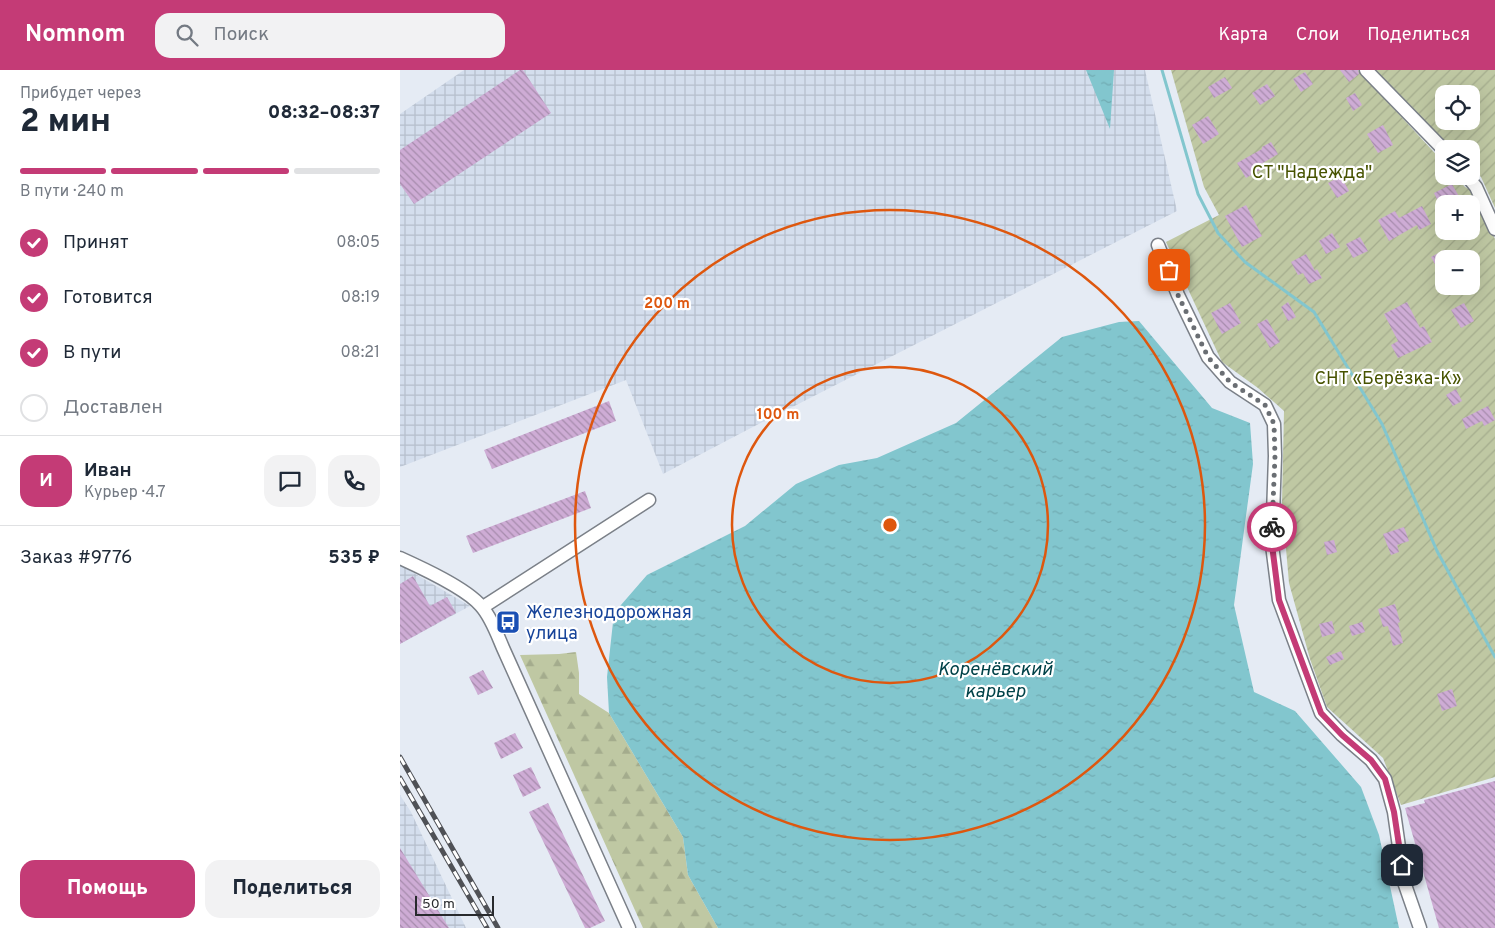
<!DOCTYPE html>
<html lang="ru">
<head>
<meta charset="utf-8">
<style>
  body { margin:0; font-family:Overpass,sans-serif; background:#f2f2f3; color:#1f2937; height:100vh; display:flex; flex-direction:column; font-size:19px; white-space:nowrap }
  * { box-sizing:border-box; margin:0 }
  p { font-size:16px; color:#747a83 }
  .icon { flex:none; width:28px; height:28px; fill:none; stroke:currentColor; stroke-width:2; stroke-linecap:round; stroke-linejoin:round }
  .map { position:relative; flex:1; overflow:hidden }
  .sheet { display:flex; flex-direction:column; background:#fff; width:400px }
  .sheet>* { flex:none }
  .buttons { position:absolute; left:1035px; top:15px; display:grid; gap:10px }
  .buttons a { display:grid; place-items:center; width:45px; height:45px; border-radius:10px; background:#fff; box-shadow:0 5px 20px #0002; font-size:25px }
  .scale { position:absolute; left:15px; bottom:12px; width:79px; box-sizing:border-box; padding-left:5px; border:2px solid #282a2d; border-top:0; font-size:14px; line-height:18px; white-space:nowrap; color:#282a2d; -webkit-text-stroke:4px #fff; paint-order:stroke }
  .pin { position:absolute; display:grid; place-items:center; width:42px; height:42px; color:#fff; margin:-21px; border-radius:10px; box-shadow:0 2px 8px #0006 }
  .courier { position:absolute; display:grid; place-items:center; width:50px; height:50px; margin:-25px; border:4px solid #c43b76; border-radius:50%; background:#fff; color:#222; box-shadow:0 1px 6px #0007 }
  .summary em { font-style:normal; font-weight:800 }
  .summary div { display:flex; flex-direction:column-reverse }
  .summary { display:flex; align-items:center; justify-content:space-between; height:85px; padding:0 20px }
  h1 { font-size:32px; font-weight:800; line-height:38px }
  .bar { display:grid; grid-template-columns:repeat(4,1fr); gap:8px 5px; align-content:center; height:60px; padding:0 20px }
  .bar i { height:6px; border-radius:4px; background:#e0e1e3 }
  .bar .current { background:#c43b76 }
  .bar p { grid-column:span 4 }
  .line { display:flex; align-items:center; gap:12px; padding:0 20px; border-top:1px solid #e0e1e3 }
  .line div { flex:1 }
  .round { display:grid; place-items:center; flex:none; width:52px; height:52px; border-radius:15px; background:#f2f2f3 }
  ol { padding:0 20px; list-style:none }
  li { display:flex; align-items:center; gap:15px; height:55px }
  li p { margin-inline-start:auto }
  li .icon { padding:5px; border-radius:50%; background:#c43b76; color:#fff; stroke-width:4 }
  li:last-child { color:#747a83 }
  li i { width:28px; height:28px; border:2px solid #e0e1e3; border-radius:50% }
  .primary-button { display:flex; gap:10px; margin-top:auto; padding:10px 20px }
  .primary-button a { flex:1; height:58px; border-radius:15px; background:#c43b76; color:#fff; font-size:20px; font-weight:800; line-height:58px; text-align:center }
  .primary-button a+a { background:#f2f2f3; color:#1f2937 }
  header { display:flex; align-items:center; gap:30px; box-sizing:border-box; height:70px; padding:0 25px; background:#c43b76; color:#fff }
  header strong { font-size:24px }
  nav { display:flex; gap:28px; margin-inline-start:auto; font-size:18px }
  .search { width:350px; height:45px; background:#f2f2f3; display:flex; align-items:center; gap:12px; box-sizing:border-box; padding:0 18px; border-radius:15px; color:#747a83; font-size:19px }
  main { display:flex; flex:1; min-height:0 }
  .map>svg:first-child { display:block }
  .industrial { fill:url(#industrial-grid) }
  .forest { fill:url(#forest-firs) }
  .garden { fill:url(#garden-furrows); fill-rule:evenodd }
  .water { fill:url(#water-ripples) }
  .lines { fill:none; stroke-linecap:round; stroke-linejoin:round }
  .stream { stroke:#82c6ce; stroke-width:3 }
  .building { fill:url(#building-back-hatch) }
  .street-casing { stroke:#7b8088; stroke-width:15 }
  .street { stroke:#fff; stroke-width:12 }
  .rail-casing { stroke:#4f5156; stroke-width:5 }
  .rail { stroke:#fff; stroke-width:3; stroke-dasharray:9; stroke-linecap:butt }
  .done { stroke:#6a6e73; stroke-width:5; stroke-dasharray:0 9 }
  .route { stroke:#c43b76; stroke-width:6 }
  .ring { fill:none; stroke:#de570e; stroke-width:2.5 }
  .labels { text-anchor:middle; stroke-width:4.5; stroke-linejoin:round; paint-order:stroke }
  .park-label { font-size:18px; fill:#475300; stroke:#fff }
  .transit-label { font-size:18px; fill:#164399; stroke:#fff; text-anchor:start }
  .water-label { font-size:19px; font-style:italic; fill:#004248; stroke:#fff }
  .centre { fill:#de570e; stroke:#fff; stroke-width:2.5 }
  .ring-label { font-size:15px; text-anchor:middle; font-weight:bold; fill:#de570e; stroke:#fff; stroke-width:4.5; stroke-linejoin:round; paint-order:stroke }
</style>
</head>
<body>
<header>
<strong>Nomnom</strong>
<div class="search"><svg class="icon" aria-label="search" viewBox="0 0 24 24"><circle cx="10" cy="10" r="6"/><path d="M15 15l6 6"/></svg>Поиск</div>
<nav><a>Карта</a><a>Слои</a><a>Поделиться</a></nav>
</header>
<main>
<section class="sheet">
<div class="summary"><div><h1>2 мин</h1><p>Прибудет через</p></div><em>08:32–08:37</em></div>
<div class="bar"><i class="current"></i><i class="current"></i><i class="current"></i><i></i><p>В пути · 240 m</p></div>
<ol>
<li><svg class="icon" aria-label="check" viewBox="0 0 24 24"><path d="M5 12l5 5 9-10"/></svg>Принят<p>08:05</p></li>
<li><svg class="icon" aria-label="check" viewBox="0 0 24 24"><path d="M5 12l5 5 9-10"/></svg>Готовится<p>08:19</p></li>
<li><svg class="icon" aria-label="check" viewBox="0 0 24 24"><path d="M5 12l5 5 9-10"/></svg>В пути<p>08:21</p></li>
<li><i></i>Доставлен</li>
</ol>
<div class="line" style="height:90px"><b class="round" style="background:#c43b76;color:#fff">И</b><div><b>Иван</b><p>Курьер · 4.7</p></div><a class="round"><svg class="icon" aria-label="chat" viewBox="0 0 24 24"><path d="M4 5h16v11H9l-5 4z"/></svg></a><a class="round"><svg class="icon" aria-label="phone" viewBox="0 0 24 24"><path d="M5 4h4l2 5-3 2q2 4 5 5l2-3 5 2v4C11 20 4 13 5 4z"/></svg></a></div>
<div class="line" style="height:65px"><div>Заказ #9776</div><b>535 ₽</b></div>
<div class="primary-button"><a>Помощь</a><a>Поделиться</a></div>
</section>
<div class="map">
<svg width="1095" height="858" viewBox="0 0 1095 858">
  <defs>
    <pattern id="industrial-grid" width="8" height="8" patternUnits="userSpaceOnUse" patternTransform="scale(1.25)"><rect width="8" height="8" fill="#d4deed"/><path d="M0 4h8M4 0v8" fill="none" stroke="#b6bfcc"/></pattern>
    <pattern id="forest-firs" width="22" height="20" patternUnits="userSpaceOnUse" patternTransform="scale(1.25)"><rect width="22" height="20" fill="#bfc8a3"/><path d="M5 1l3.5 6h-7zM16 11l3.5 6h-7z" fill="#a4ac8d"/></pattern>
    <pattern id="garden-furrows" width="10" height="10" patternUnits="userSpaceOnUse" patternTransform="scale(1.25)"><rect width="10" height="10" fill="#bfc8a3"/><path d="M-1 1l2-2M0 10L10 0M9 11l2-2" fill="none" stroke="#a4ac8d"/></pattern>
    <pattern id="water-ripples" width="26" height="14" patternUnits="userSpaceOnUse" patternTransform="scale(1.25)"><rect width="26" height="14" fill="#82c6ce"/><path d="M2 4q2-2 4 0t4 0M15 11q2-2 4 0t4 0" fill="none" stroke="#70aab1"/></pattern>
    <pattern id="building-back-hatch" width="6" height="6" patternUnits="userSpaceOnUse" patternTransform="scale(1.25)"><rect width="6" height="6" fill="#ceacd5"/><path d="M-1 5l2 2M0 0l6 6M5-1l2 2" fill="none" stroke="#a78cad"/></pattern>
  </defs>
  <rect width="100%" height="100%" fill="#e5ebf4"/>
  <path class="industrial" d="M64 0H745L777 141 349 359 263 404 226 310 0 397V44Z
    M0 495 70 536 0 574Z
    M0 725 11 742 66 858H0Z"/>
  <path class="forest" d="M176 582 179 603V624L209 643 283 767 288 805 318 858H243L120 585 159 584Z"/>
  <path class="garden" d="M771 0H958L1044 93V106H1055L1065 117 1072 121 1095 169V707L1001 735 983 688 927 637 910 589 889 513 882 433 884 341 858 318 822 292 766 172 819 145 804 117ZM1044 134H1071V161H1044ZM1044 189H1071V216H1044Z
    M975 0H1095V138L1081 107 1071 97V79H1053ZM1044 24H1071V51H1044Z"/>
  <path class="water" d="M686 0H714L710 59Z
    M739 251 812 338 850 353 853 394 834 535 854 622 895 641 961 717 979 765 999 858H318L288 805 283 767 209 643 207 607 214 543 247 505 345 456 396 414 439 395 477 388 556 353 662 267 719 252Z"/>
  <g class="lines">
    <path class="stream" d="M762 0 798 124 818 163 845 192 914 242 982 354 1037 481 1095 587"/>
  </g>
  <path class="building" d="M120 0H123L151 43 14 134 0 114V80Z
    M940 0H958L959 4 949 12Z
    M905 2 913 14 901 22 893 9Z
    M825 7 832 18 814 28 808 17Z
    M867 14 875 26 860 35 852 23Z
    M955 23 962 35 953 41 946 28Z
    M808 46 819 64 803 74 792 55Z
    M983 55 993 75 978 83 967 64Z
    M871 72 878 84 858 96 860 100 846 108 837 93 862 79V77Z
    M941 106 949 121 937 128 928 113Z
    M1052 114 1061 130 1054 134H1039L1034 123Z
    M846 135 862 166 842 177 825 146Z
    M1022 136 1031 154 1019 160 1017 155 989 171 978 150 995 141 999 148Z
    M932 163 940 177 926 184 919 171Z
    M960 167 968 181 953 188 946 174Z
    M1044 180V194L1037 198 1031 187Z
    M906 184 915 201 917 199 922 208 909 214 903 203 898 205 891 192Z
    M888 232 896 247 888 251 881 237Z
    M1007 232 1020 258 1024 256 1032 272 998 288 991 275 998 271 984 244Z
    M830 233 841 253 822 264 811 243Z
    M1064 233 1074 251 1061 258 1051 240Z
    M867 249 880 272 870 278 857 254Z
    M1056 319 1062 331 1053 336 1046 325Z
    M209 331 216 351 92 399 84 380Z
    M1088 336 1095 350 1084 356 1082 351 1066 359 1062 349Z
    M185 421 191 438 73 483 66 466Z
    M1004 457 1009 471 997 475 999 482 991 485 983 464Z
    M934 470 937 482 927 485 924 472Z
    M13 506 30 536 47 527 56 543 0 574V514Z
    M995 534 1000 552 998 553 1003 573 993 576 988 556 983 557 978 539Z
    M932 551 935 563 922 567 919 554Z
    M962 552 965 562 952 566 949 556Z
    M941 581 944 589 930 595 926 587Z
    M83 600 93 618 78 625 69 607Z
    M1052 619 1057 636 1042 641 1037 624Z
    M115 663 123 678 101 689 94 673Z
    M131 697 141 718 123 727 113 705Z
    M1095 711V858H1039L1005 738 1025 733 1024 730Z
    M148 733 205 851 190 858H185L129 742Z
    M0 778 49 858H0Z"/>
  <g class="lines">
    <g class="street-casing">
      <path id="street" d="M966 0 1044 80
        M1067 106 1076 117 1095 159
        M758 175 778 225 808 287 830 312 865 335 874 354 875 386 872 475 879 530 921 643 942 665 971 690 985 709 994 742 1004 812 1020 858
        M0 488C22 498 66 518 81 536 91 547 97 564 103 578L229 858
        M83 537 249 430"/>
    </g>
    <use href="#street" class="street"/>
    <g class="rail-casing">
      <path id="rail" d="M0 687 98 858
        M0 708 87 858"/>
    </g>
    <use href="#rail" class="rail"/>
  </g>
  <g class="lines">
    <path class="done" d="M769 200 778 225 808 287 830 312 865 335 874 354 875 386 872 457"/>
    <path class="route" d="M872 457V475L879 530 921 643 942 665 971 690 985 709 994 742 1002 795"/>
  </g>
  <g class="ring">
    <circle cx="490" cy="455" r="158"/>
    <circle cx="490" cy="455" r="315"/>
  </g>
  <defs>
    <g id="bus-square" transform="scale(1.25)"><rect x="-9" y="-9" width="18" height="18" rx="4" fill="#1a4fb4" stroke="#fff"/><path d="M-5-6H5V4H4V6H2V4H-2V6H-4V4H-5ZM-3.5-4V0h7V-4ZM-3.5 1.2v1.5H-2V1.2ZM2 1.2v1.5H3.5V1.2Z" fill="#fff"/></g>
  </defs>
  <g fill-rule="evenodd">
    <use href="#bus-square" x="108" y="552"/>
  </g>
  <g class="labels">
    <g class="park-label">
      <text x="912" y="108">СТ "Надежда"</text>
      <text x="988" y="314">СНТ «Берёзка-К»</text>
    </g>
    <g class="transit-label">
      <text x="126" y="548">Железнодорожная<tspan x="126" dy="21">улица</tspan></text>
    </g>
    <g class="water-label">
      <text x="595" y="605">Коренёвский<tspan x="595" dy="22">карьер</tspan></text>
    </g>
  </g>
  <circle cx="490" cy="455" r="8" class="centre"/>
  <g class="ring-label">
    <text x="267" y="238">200 m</text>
    <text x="378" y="349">100 m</text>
  </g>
</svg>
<div class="buttons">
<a><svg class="icon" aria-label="locate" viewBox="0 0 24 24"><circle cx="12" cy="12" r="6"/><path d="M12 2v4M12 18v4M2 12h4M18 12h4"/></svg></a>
<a><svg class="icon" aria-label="layers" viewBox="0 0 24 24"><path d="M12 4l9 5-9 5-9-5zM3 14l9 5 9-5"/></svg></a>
<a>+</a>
<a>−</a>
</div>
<div class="scale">50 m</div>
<div class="pin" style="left:769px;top:200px;background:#ea580c"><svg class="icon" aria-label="bag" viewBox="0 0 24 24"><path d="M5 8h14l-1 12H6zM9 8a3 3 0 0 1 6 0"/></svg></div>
<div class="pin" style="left:1002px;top:795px;background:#1f2937"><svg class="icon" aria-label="home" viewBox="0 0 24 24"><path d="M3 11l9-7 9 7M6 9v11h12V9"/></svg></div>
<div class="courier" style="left:872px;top:457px"><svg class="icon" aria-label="bike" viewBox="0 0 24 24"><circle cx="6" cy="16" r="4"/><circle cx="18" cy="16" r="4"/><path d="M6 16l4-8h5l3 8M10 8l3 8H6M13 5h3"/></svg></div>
</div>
</main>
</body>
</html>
